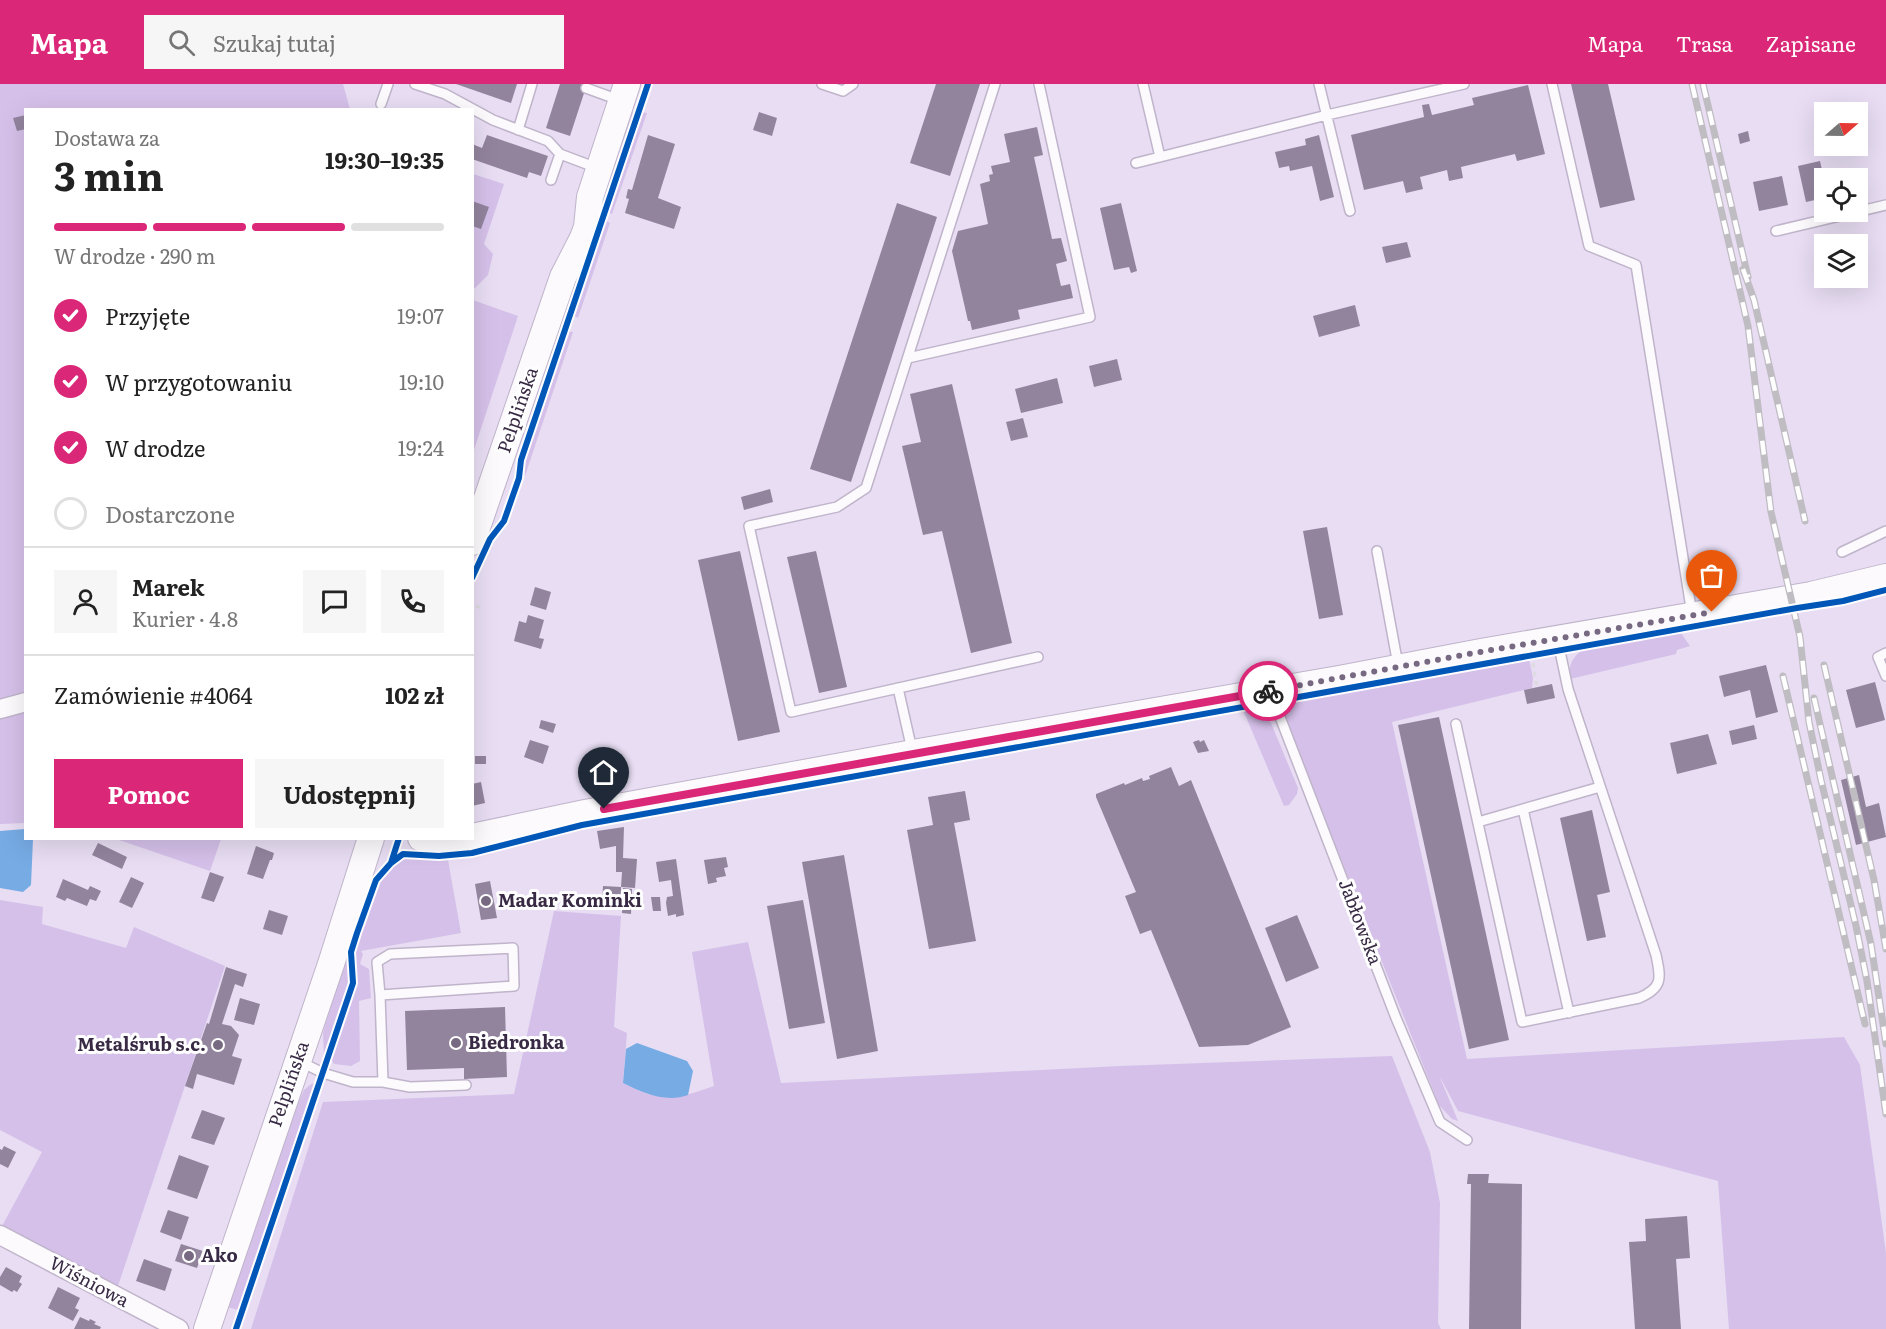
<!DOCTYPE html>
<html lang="pl">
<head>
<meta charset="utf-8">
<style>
  body { margin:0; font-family:Literata,serif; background:#f6f6f6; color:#222; height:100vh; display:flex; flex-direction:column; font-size:22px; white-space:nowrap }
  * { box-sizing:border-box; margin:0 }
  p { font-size:20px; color:#767676 }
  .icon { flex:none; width:33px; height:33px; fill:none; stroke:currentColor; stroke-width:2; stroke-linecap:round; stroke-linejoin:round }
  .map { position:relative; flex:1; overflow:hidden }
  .details { position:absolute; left:24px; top:24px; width:450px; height:732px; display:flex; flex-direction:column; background:#fff; border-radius:0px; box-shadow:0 6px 24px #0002 }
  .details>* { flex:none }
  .needle { width:39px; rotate:70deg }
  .controls { position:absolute; left:1814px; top:18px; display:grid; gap:12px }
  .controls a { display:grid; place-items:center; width:54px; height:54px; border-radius:0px; background:#fff; box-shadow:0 6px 24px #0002; font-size:30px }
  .pin { position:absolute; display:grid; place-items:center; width:51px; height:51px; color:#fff; margin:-62px -26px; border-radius:50% 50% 50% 0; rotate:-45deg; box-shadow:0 0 6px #0007 }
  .pin .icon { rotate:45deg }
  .courier { position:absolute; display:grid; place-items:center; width:60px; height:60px; margin:-30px; border:4px solid #db2777; border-radius:50%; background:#fff; color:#222; box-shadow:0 2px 8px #0007 }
  .summary em { font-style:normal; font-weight:700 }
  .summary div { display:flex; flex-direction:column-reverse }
  .summary { display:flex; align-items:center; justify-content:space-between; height:102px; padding:0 30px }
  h1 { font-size:39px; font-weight:700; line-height:45px }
  .bar { display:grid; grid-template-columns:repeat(4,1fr); gap:9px 6px; align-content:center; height:72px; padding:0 30px }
  .bar i { height:8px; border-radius:4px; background:#e0e0e0 }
  .bar .on { background:#db2777 }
  .bar p { grid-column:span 4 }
  .line { display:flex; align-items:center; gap:15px; padding:0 30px; border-top:2px solid #e0e0e0 }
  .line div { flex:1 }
  .round { display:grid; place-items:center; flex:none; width:63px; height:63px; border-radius:0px; background:#f6f6f6 }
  ol { padding:0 30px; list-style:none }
  li { display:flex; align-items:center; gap:18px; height:66px }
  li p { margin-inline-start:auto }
  li .icon { padding:6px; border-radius:50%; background:#db2777; color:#fff; stroke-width:4 }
  li:last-child { color:#767676 }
  li i { width:33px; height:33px; border:3px solid #e0e0e0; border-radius:50% }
  .action { display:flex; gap:12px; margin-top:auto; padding:12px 30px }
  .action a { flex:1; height:69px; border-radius:0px; background:#db2777; color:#fff; font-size:24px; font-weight:700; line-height:69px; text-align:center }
  .action a+a { background:#f6f6f6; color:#222 }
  header { display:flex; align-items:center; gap:36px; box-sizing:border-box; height:84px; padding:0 30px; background:#db2777; color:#fff }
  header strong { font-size:28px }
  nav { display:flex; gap:33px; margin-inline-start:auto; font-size:21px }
  .search { width:420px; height:54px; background:#f6f6f6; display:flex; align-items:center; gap:15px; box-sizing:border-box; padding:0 21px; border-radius:0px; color:#767676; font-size:22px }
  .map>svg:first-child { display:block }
  .green { fill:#d5c0e9 }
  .water { fill:#76abe4 }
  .building { fill:#92849d }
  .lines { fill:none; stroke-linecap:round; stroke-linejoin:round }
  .service-casing { stroke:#bfb4ca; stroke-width:12 }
  .minor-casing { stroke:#bfb4ca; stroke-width:21 }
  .secondary-casing { stroke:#bfb4ca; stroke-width:28 }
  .path { stroke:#dddae0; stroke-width:3; stroke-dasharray:4.5 4.5; stroke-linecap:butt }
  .service { stroke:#fcfafd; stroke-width:9 }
  .minor { stroke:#fcfafd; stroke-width:18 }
  .secondary { stroke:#fcfafd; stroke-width:26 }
  .rail-casing { stroke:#bfbcc2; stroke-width:7 }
  .rail { stroke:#fefefe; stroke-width:4.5; stroke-dasharray:14; stroke-linecap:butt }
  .cycleway-casing { stroke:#fefefe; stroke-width:10 }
  .cycleway { stroke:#0057b8; stroke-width:6 }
  .done { stroke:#766981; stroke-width:6; stroke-dasharray:0 10.8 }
  .route { stroke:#db2777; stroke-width:8 }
  .poi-dot { fill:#766981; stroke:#fefefe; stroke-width:2 }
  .labels { text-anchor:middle; stroke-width:6; stroke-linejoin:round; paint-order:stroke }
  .street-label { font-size:18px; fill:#382a44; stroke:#fefefe }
  .poi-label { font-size:18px; font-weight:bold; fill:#382a44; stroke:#fefefe; text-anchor:start }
</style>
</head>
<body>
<header>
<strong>Mapa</strong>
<div class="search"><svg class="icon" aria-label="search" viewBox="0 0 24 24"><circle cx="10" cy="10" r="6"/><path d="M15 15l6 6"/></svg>Szukaj tutaj</div>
<nav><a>Mapa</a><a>Trasa</a><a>Zapisane</a></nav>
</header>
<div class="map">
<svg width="1886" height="1245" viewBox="0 0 1886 1245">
  <rect width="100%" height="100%" fill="#e8ddf3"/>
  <path class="green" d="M0 0H343L350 25 26 26V609L0 616Z
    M637 27 603 127 600 124 630 29Z
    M642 28 647 29 612 130 607 128Z
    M473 90 504 100 484 160 493 170 488 191 473 206Z
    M607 137 610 139 578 234 574 232 573 228 604 139Z
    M473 216 518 232 473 369 472 216Z
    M566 247 573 248 525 392 523 378Z
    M1681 549 1690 562 1677 566 1676 570 1570 595C1568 582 1572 574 1582 566Z
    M1529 575 1533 594 1532 604 1392 638 1467 975 1844 953 1860 981 1886 1169V1245H1729L1718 1097 1458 1027 1439 991 1458 1037 1452 1035 1439 1021 1286 637 1285 627 1291 618Z
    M1256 624 1271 639 1298 704 1297 710 1289 721 1284 722 1243 626Z
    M25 626V739L0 740V633Z
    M116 755H221L210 787Z
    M410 773 448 776 461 849 361 867 363 870 360 880 369 885 371 914 359 917 360 977 351 982 334 980 331 975 357 895 354 868 376 800 390 782 401 775Z
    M0 816 43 823 42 840 126 864 134 843 225 882 117 1205 1 1144 42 1068 0 1046Z
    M554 827 621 832 614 943 627 949 623 999C663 1019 673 1016 714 1002L692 868 748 858 781 999 1120 982 1392 972 1430 1068 1440 1119 1438 1239 1441 1245H251L323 1018 514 1010Z
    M350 856H352L350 865V897L324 974 323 949Z
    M316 999 239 1226 226 1223 270 1083 304 1006 311 1000Z"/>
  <path class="water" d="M25 745 26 754 33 755 31 801 23 808 0 804V747Z
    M637 959 687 977 693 987 688 1011C666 1019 643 1009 623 999L626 965Z"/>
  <path class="building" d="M456 0H517L511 19Z
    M560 0H587L570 52 546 44Z
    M936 0H980L950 92 910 79Z
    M1571 0H1608L1635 116 1600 124Z
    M1528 1 1545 70 1517 77 1515 70 1461 83 1463 94 1449 97 1447 86 1420 93 1423 105 1406 109 1403 97 1364 106 1351 51 1424 33 1422 21 1429 20 1432 31 1474 21 1472 14Z
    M759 28 777 34 772 52 753 46Z
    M26 31V45L17 47 13 34Z
    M1037 43 1043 71 1034 73 1052 155 1061 154 1067 177 1056 180 1061 202 1070 200 1073 214 1018 226 1020 235 972 246 970 237H968L952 167 958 147 988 140 980 100 990 97 989 91 993 90 991 82 1010 78 1004 50Z
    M1748 47 1750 57 1740 60 1738 50Z
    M487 51 548 72 541 92 529 88 527 94 472 75V60L482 64Z
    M648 51 675 60 658 114 681 123 674 145 625 129 629 115 626 114 628 105 632 106Z
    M1319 51 1334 113 1320 117 1312 82 1290 87 1289 82 1279 84 1275 68 1306 61 1305 55Z
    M1820 77 1824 95V114L1806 118 1798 82Z
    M1782 92 1788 121 1759 127 1753 98Z
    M472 117 489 123 481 145 472 142Z
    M897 119 937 133 851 398 810 385Z
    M1121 119 1137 187 1131 189 1129 183 1114 186 1100 124Z
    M1407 158 1411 173 1386 179 1382 163Z
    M1355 221 1360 242 1319 253 1313 232Z
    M1117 275 1122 296 1094 303 1089 282Z
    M1057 294 1063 319 1021 329 1015 305Z
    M952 300 1012 559 971 569 942 447 923 451 902 362 921 358 910 310Z
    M1023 334 1028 353 1011 357 1006 338Z
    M770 405 773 418 744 426 741 413Z
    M1327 443 1343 531 1319 535 1303 447Z
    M740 467 780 648 738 657 698 476Z
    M816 467 847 603 819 609 787 473Z
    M535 503 551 508 546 526 530 521Z
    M528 531 544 536 539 554 544 555 541 565 514 557 519 537 526 539Z
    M1766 581 1778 628 1756 634 1750 606 1724 613 1719 592Z
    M1875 598 1885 636 1856 644 1846 606Z
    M1552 600 1555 614 1527 620 1524 606Z
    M1439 633 1509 956 1469 965 1398 641Z
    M541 636 556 640 553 649 539 644Z
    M1754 641 1757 655 1732 661 1729 647Z
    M1708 650 1717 680 1677 690 1670 659Z
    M530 656 549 662 543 680 524 673Z
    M1199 656 1200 658 1204 656 1209 667 1198 669 1193 658Z
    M475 672H486V680H475Z
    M1171 683 1179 702 1191 696 1291 943 1248 961 1199 963 1151 846 1140 850 1125 812 1136 808 1096 713V710L1124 699 1125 701 1142 694 1143 697 1150 695 1149 692Z
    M1859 691 1866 723 1879 719 1886 753 1856 761 1841 696Z
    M481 698 485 719 472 722V700Z
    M965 707 970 736 954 739 976 857 929 865 907 746 933 741 928 713Z
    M1592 726 1610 808 1597 811 1606 853 1587 857 1560 734Z
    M624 743 623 774 637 775 635 804 621 803 622 788H616V762L600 765 597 747Z
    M98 759 127 773 122 785 92 771Z
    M256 762 274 769 272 776H270L263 795 247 790Z
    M844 771 878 967 837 975 802 778Z
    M726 773 728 783 724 784 726 792 716 794 717 798 708 800 704 776Z
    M676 775 684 831 676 833V830L668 832 666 819 667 813 673 812 671 796 659 798 656 778Z
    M210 788 224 793 214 818 201 814Z
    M131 793 144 799 132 824 119 818Z
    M63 795 88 806 90 802 101 807 96 817 90 815 87 822 67 814 65 817 56 813Z
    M490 797 497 834 481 836 475 800Z
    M603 802 621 803V819L602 818Z
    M623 804 632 805 631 830 622 829Z
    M651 813H660L661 827H653Z
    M803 816 825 939 789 945 767 822Z
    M269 826 288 832 282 851 263 845Z
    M1297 831 1319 884 1286 898 1265 844Z
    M226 883 247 890 243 903 235 900 222 940 231 942 239 951 232 972 242 975 234 1001 197 990 193 1005 185 1002 207 939 209 940Z
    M240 914 260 920 254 941 234 936Z
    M505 923 507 993 464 995V984L407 986 405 927Z
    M202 1026 225 1034 214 1061 191 1054Z
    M4 1062 16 1068 8 1084 0 1080V1065L2 1066Z
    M179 1071 209 1082 197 1115 167 1105Z
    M1468 1090H1489L1488 1099 1522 1100 1521 1245H1469L1471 1100H1467Z
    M168 1126 189 1133 181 1156 160 1148Z
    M1687 1132 1690 1174 1676 1175 1681 1245H1635L1629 1158 1646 1157 1645 1135Z
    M181 1160 203 1167 197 1184 175 1177Z
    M144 1175 172 1185 165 1207 136 1197Z
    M6 1183 22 1192 19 1198 22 1200 17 1208 14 1206 12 1208 0 1201V1193Z
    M58 1203 80 1214 75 1224 79 1226 73 1237 48 1224Z
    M80 1233 89 1237 90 1235 96 1238 94 1240 101 1243 100 1245H74Z"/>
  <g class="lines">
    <g class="service-casing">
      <path id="service" d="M415 0 445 10 493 36 548 57 560 70 597 84
        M822 0 843 7 853 0
        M995 0 866 404 837 423 749 442 791 628 1038 573
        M1143 0 1160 73
        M1319 0 1350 127
        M1552 0 1589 162 1636 181 1692 530
        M586 4 619 16
        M381 20 388 0
        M518 46 532 0
        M1136 79 1327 31 1464 0
        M551 96 560 70
        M1776 147 1886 121
        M908 274 1090 233 1039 0
        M1377 467 1398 581
        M1842 468 1886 447
        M1886 569 1878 573 1886 592
        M898 604 912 666
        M1270 607 1396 934 1440 1038 1467 1056
        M1456 640 1522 938 1639 914C1663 904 1661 894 1656 871L1568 605 1558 558
        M1523 725 1569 929
        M1478 738 1600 703
        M299 977 323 989 353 998H383L380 911 514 902 513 864 390 870 377 878 380 911
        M383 998 410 1003 466 1001"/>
    </g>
    <g class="minor-casing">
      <path id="minor" d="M0 625 26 618
        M0 1151 179 1245"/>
    </g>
    <g class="secondary-casing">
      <path id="secondary" d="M472 458 563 193 583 154 587 143 590 113 627 0
        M472 753 585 729 913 669 1339 595 1481 568 1811 511 1886 493
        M421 754 437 756 463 754
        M207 1245 331 880 371 754"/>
    </g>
    <path class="path" d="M476 522 482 524
      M1533 579 1537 604"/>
    <use href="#service" class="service"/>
    <use href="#minor" class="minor"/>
    <use href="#secondary" class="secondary"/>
    <g class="rail-casing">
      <path id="rail" d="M1692 0 1748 242 1771 428 1800 553 1809 638 1821 696 1856 842 1867 897 1886 1030
        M1703 0 1748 193
        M1743 185 1754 216 1805 437
        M1824 581 1874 796 1886 865
        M1783 592 1865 940
        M1814 614 1871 860 1886 960"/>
    </g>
    <use href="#rail" class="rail"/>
    <g class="cycleway-casing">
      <path id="cycleway" d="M472 494 490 455 504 437 519 394 521 376 648 0
        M391 779 403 770 439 772 472 769 582 741 1797 524 1843 517 1886 506
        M236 1245 353 899 351 868 357 849 376 796 391 779 399 754"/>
    </g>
    <use href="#cycleway" class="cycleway"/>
  </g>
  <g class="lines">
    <path class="done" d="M1268 607 1480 568 1712 528"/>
    <path class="route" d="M604 725 1268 607"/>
  </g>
  <g class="poi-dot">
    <circle cx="486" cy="817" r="6"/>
    <circle cx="456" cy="959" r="6"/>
    <circle cx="218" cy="961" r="6"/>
    <circle cx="189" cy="1172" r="6"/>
  </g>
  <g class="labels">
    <g class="street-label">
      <text transform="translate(518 326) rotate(-71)" y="6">Pelplińska</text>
      <text transform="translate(1360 838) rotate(69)" y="6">Jabłowska</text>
      <text transform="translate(289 1000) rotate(-71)" y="6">Pelplińska</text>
      <text transform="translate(89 1198) rotate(28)" y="6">Wiśniowa</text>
    </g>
    <g class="poi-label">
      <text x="498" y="823">Madar Kominki</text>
      <text x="468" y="965">Biedronka</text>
      <text x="206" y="967" text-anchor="end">Metalśrub s.c.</text>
      <text x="201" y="1178">Ako</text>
    </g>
  </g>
</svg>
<div class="controls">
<a><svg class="needle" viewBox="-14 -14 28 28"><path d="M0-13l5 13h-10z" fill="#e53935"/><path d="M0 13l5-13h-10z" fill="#767676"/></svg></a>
<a><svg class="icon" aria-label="locate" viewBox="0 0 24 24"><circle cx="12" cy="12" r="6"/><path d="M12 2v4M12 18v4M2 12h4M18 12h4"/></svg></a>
<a><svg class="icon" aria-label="layers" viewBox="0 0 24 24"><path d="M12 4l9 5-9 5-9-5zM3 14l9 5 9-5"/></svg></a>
</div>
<div class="pin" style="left:1712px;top:528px;background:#ea580c"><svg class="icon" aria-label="bag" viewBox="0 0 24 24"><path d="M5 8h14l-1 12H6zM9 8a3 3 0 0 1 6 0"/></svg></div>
<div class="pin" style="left:604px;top:725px;background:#1f2937"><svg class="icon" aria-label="home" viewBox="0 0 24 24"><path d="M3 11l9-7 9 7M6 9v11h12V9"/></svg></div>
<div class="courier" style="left:1268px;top:607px"><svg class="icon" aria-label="bike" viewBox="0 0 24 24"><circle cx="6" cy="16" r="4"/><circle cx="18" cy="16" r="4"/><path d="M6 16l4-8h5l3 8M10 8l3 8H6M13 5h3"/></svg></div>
<section class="details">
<div class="summary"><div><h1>3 min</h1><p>Dostawa za</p></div><em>19:30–19:35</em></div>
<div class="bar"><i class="on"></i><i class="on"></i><i class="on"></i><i></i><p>W drodze · 290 m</p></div>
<ol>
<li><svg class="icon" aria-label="check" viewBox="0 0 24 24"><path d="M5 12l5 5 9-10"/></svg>Przyjęte<p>19:07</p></li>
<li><svg class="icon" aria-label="check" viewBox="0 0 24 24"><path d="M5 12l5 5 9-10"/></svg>W przygotowaniu<p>19:10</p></li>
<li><svg class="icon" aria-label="check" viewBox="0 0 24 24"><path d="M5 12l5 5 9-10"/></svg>W drodze<p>19:24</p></li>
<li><i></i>Dostarczone</li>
</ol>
<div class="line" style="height:108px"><a class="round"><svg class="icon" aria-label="person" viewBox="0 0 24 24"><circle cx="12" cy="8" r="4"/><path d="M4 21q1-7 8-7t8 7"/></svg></a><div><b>Marek</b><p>Kurier · 4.8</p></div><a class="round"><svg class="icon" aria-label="chat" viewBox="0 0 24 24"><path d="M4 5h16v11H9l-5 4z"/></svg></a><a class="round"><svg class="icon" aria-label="phone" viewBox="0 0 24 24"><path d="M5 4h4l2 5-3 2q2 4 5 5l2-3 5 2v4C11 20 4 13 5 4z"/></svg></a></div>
<div class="line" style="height:78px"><div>Zamówienie #4064</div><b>102 zł</b></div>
<div class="action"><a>Pomoc</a><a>Udostępnij</a></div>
</section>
</div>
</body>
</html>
